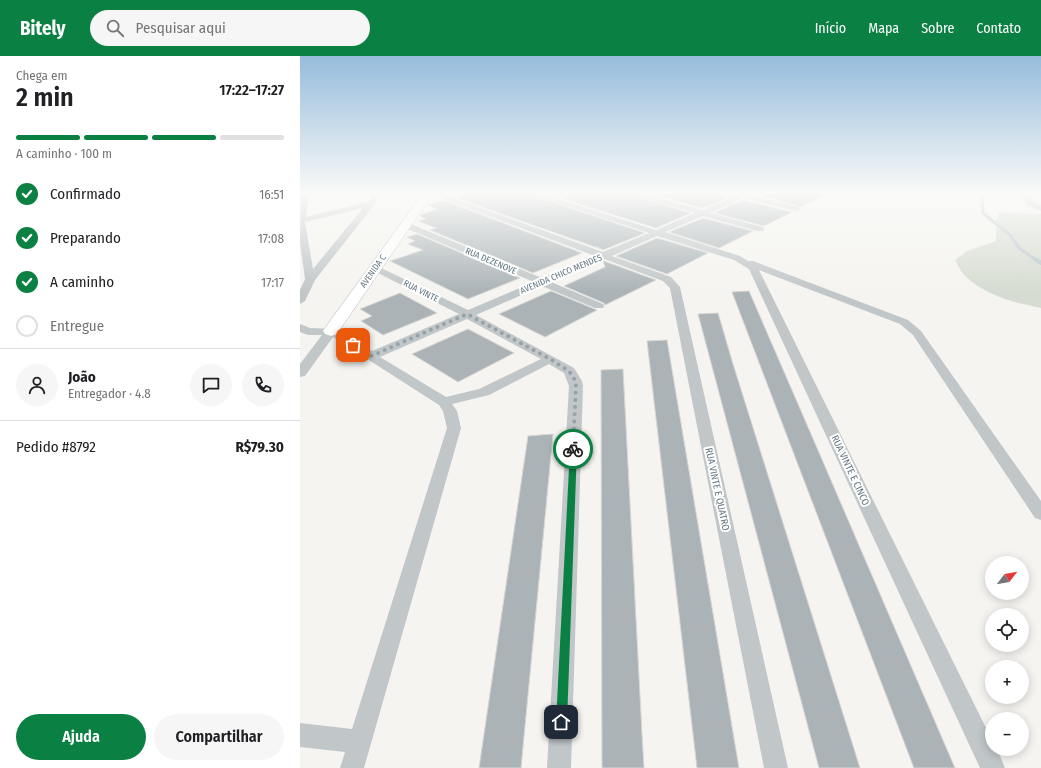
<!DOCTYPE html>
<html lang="pt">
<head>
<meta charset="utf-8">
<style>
  body { margin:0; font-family:"Fira Sans Condensed",sans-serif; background:#f6f6f6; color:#202124; height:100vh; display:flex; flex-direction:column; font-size:15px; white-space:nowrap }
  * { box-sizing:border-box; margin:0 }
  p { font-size:13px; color:#757577 }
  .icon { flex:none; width:22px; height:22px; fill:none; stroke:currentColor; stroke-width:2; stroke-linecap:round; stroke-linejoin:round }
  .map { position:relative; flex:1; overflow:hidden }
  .side { display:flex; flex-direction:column; background:#fff; width:300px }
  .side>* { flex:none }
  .needle { width:26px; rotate:59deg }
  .buttons { position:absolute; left:685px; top:500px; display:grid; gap:8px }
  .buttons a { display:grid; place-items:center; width:44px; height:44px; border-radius:50%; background:#fff; box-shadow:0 2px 10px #0003; font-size:20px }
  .pin { position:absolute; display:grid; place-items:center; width:34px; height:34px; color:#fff; margin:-17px; border-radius:8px; box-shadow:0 2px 6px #0006 }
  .courier { position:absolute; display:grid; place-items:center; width:40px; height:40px; margin:-20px; border:3px solid #0b8043; border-radius:50%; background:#fff; color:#222; box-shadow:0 1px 5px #0007 }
  .summary em { font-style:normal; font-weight:600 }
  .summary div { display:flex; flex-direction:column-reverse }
  .summary { display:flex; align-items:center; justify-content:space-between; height:68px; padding:0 16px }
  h1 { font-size:26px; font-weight:600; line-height:30px }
  .bar { display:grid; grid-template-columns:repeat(4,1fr); gap:6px 4px; align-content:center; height:48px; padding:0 16px }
  .bar i { height:5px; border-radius:3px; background:#e0e0e0 }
  .bar .current { background:#0b8043 }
  .bar p { grid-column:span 4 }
  .line { display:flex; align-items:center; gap:10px; padding:0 16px; border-top:1px solid #e0e0e0 }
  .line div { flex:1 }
  .round { display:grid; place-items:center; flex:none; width:42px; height:42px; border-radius:21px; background:#f6f6f6 }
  ol { padding:0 16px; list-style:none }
  li { display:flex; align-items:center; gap:12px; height:44px }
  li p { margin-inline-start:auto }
  li .icon { padding:4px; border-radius:50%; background:#0b8043; color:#fff; stroke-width:4 }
  li:last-child { color:#757577 }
  li i { width:22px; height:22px; border:2px solid #e0e0e0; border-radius:50% }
  .primary-button { display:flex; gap:8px; margin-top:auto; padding:8px 16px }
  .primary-button a { flex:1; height:46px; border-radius:24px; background:#0b8043; color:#fff; font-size:16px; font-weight:600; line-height:46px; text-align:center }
  .primary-button a+a { background:#f6f6f6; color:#202124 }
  header { display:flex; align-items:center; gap:24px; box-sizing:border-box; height:56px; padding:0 20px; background:#0b8043; color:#fff }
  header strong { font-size:19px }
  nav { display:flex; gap:22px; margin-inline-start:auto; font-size:14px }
  .search { width:280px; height:36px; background:#f6f6f6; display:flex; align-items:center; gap:10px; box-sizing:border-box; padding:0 14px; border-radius:22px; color:#757577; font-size:15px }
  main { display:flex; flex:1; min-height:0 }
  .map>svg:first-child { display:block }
  .green { fill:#d6dcd1 }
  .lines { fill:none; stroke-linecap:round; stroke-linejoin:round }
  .stream-far1 { stroke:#bbc7cb; stroke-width:3 }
  .stream { stroke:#bbc7cb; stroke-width:4 }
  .building { fill:#abb3b7; stroke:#d6d6d3 }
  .secondary-casing { stroke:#b4b9bd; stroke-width:1 }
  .street { fill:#c1c6c8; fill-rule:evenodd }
  .secondary { fill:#fff; fill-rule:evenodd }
  .route { fill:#0b8043 }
  .done { stroke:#96a2a8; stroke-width:4; stroke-dasharray:0 7.2 }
  .labels { text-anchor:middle; stroke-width:4; stroke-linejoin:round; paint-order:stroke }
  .far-street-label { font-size:9px; fill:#637682; stroke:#fff }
  .street-label { font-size:10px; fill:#637682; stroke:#fff }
</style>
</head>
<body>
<header>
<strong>Bitely</strong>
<div class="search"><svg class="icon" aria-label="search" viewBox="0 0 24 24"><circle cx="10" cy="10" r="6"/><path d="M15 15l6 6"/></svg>Pesquisar aqui</div>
<nav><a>Início</a><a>Mapa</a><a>Sobre</a><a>Contato</a></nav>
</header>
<main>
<section class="side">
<div class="summary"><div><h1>2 min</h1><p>Chega em</p></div><em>17:22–17:27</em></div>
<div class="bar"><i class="current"></i><i class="current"></i><i class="current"></i><i></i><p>A caminho · 100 m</p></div>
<ol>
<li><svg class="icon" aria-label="check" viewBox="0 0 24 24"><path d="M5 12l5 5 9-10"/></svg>Confirmado<p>16:51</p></li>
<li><svg class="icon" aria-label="check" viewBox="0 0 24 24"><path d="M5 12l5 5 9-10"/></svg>Preparando<p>17:08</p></li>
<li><svg class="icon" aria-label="check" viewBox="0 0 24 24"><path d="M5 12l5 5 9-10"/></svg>A caminho<p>17:17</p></li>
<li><i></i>Entregue</li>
</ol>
<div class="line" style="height:72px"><a class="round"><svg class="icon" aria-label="person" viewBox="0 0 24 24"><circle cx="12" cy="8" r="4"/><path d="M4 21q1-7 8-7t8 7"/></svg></a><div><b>João</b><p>Entregador · 4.8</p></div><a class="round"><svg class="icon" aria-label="chat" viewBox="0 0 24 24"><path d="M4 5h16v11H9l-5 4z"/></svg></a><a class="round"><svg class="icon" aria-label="phone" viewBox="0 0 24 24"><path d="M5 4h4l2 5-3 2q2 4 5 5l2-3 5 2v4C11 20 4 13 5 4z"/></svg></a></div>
<div class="line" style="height:52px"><div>Pedido #8792</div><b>R$79.30</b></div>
<div class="primary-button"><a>Ajuda</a><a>Compartilhar</a></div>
</section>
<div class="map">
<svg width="741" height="712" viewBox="0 0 741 712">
  <rect width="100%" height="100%" fill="#f5f4f0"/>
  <path class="green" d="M699 157 741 158V252C714 247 685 239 665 220 661 216 658 209 655 204L667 195 696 185V165Z"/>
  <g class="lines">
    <path class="stream-far1" d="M695 136 682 141 683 157 711 180 719 192 736 204"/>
    <path class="stream" d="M735 203 741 207"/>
  </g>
  <path class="building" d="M171 136H223L345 177 303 194 297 191H295L154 141Z
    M241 136H323L391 157 356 172Z
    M342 136H419L433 140 402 152Z
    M471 136H525L527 138 501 151 462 140Z
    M143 144 282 197 233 217 130 174 136 172 118 165 126 163 120 160V159L138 153 127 149Z
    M443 144 492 156 464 170 414 157Z
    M403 162 453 175 419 192 369 176Z
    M117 178 220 222 168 243 90 205 123 194 108 188 115 185 107 181Z
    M357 182 408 197 367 218 316 200Z
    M303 205H304L356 224 305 249 304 247 264 230 305 211Z
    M251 235 297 254 245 281 199 258Z
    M449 235 514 385 655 712H614L432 236Z
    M100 237 137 257 83 279 61 265 72 260 60 253Z
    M418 257 433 308 560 712H519L398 258Z
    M168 273 214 297 158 326 112 298Z
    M367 284 422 611 439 712H397L347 285Z
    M323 313 342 678 344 712H302L301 314Z
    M253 378 221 712H179L228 380Z"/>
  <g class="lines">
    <g class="secondary-casing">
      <path id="secondary" d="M124 136H134L37 278 31 280 25 278 23 275 25 272Z"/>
    </g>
    <path class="street" d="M1 136H9L6 161 68 146 70 144 68 136H76L78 144 15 224 5 245 0 248V234L5 223 0 187ZM63 152 13 213 5 166Z
      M125 136H136L303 196 349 177 224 136H236L356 174 395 157 324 136H336L402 154 436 140V137L455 136 450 139 499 151 500 153 496 155 443 142 410 157 463 171 464 173 463 175H457L403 160 365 176 440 200 448 205H453L608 264 621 275 741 445V464L735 462 613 279 600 268 459 214 692 684V693H697L705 712H680L449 213 434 204 357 180 312 200 371 221 380 231 488 712H464L370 232 363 225 304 203 251 226 303 248 304 250 303 252H295L242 230 176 259 274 312 282 325 283 330 271 712H247L269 330 264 317 249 308 189 339 152 348 157 355 161 372 64 712H40L45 696 0 691V667L52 673 147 372 143 355 139 349 33 281 5 320 0 321V308L22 279H8L0 276V268L10 272 35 273 72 295 159 258 72 214 70 212 72 210 75 209 168 254 234 226 103 171 102 169 106 166 242 222 295 200ZM167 263 241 303 179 333 146 341 80 301Z
      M526 136H535L536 137 532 139Z
      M719 136H727L733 145 741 150V155L727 149Z"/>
    <use href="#secondary" class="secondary"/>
  </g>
  <linearGradient id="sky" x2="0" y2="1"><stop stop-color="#96bcdc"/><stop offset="0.58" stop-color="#fafaf8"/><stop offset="1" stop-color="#fafaf8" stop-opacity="0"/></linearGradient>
  <rect width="741" height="236" fill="url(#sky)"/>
  <path class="route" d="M273 390 277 393 267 666 265 670 261 671 257 670 256 666 270 393Z"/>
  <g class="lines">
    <path class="done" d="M53 289 71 300 167 258 250 303 269 315 275 324 276 330 273 393"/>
  </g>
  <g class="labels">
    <g class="far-street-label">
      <text transform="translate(191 205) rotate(23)" y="3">RUA DEZENOVE</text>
      <text transform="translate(73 215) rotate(-55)" y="3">AVENIDA C</text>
      <text transform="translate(261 218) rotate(-23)" y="3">AVENIDA CHICO MENDES</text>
      <text transform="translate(121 235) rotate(27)" y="3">RUA VINTE</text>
    </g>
    <g class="street-label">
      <text transform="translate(551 414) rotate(65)" y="4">RUA VINTE E CINCO</text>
      <text transform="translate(418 433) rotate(78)" y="4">RUA VINTE E QUATRO</text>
    </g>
  </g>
</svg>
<div class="buttons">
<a><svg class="needle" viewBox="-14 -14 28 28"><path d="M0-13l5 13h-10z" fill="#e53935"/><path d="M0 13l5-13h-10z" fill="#757577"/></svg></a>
<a><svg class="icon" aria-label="locate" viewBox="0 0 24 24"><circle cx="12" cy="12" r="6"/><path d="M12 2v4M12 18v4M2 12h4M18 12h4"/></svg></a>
<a>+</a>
<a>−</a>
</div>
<div class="pin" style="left:53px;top:289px;background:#ea580c"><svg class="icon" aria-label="bag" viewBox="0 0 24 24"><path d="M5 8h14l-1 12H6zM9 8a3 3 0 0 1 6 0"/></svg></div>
<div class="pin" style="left:261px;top:666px;background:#1f2937"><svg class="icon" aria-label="home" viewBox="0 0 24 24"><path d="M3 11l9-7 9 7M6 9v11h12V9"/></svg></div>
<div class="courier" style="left:273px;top:393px"><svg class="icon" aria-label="bike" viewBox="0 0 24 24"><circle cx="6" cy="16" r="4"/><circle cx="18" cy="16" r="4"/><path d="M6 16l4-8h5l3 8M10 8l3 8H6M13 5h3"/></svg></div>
</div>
</main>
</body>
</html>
